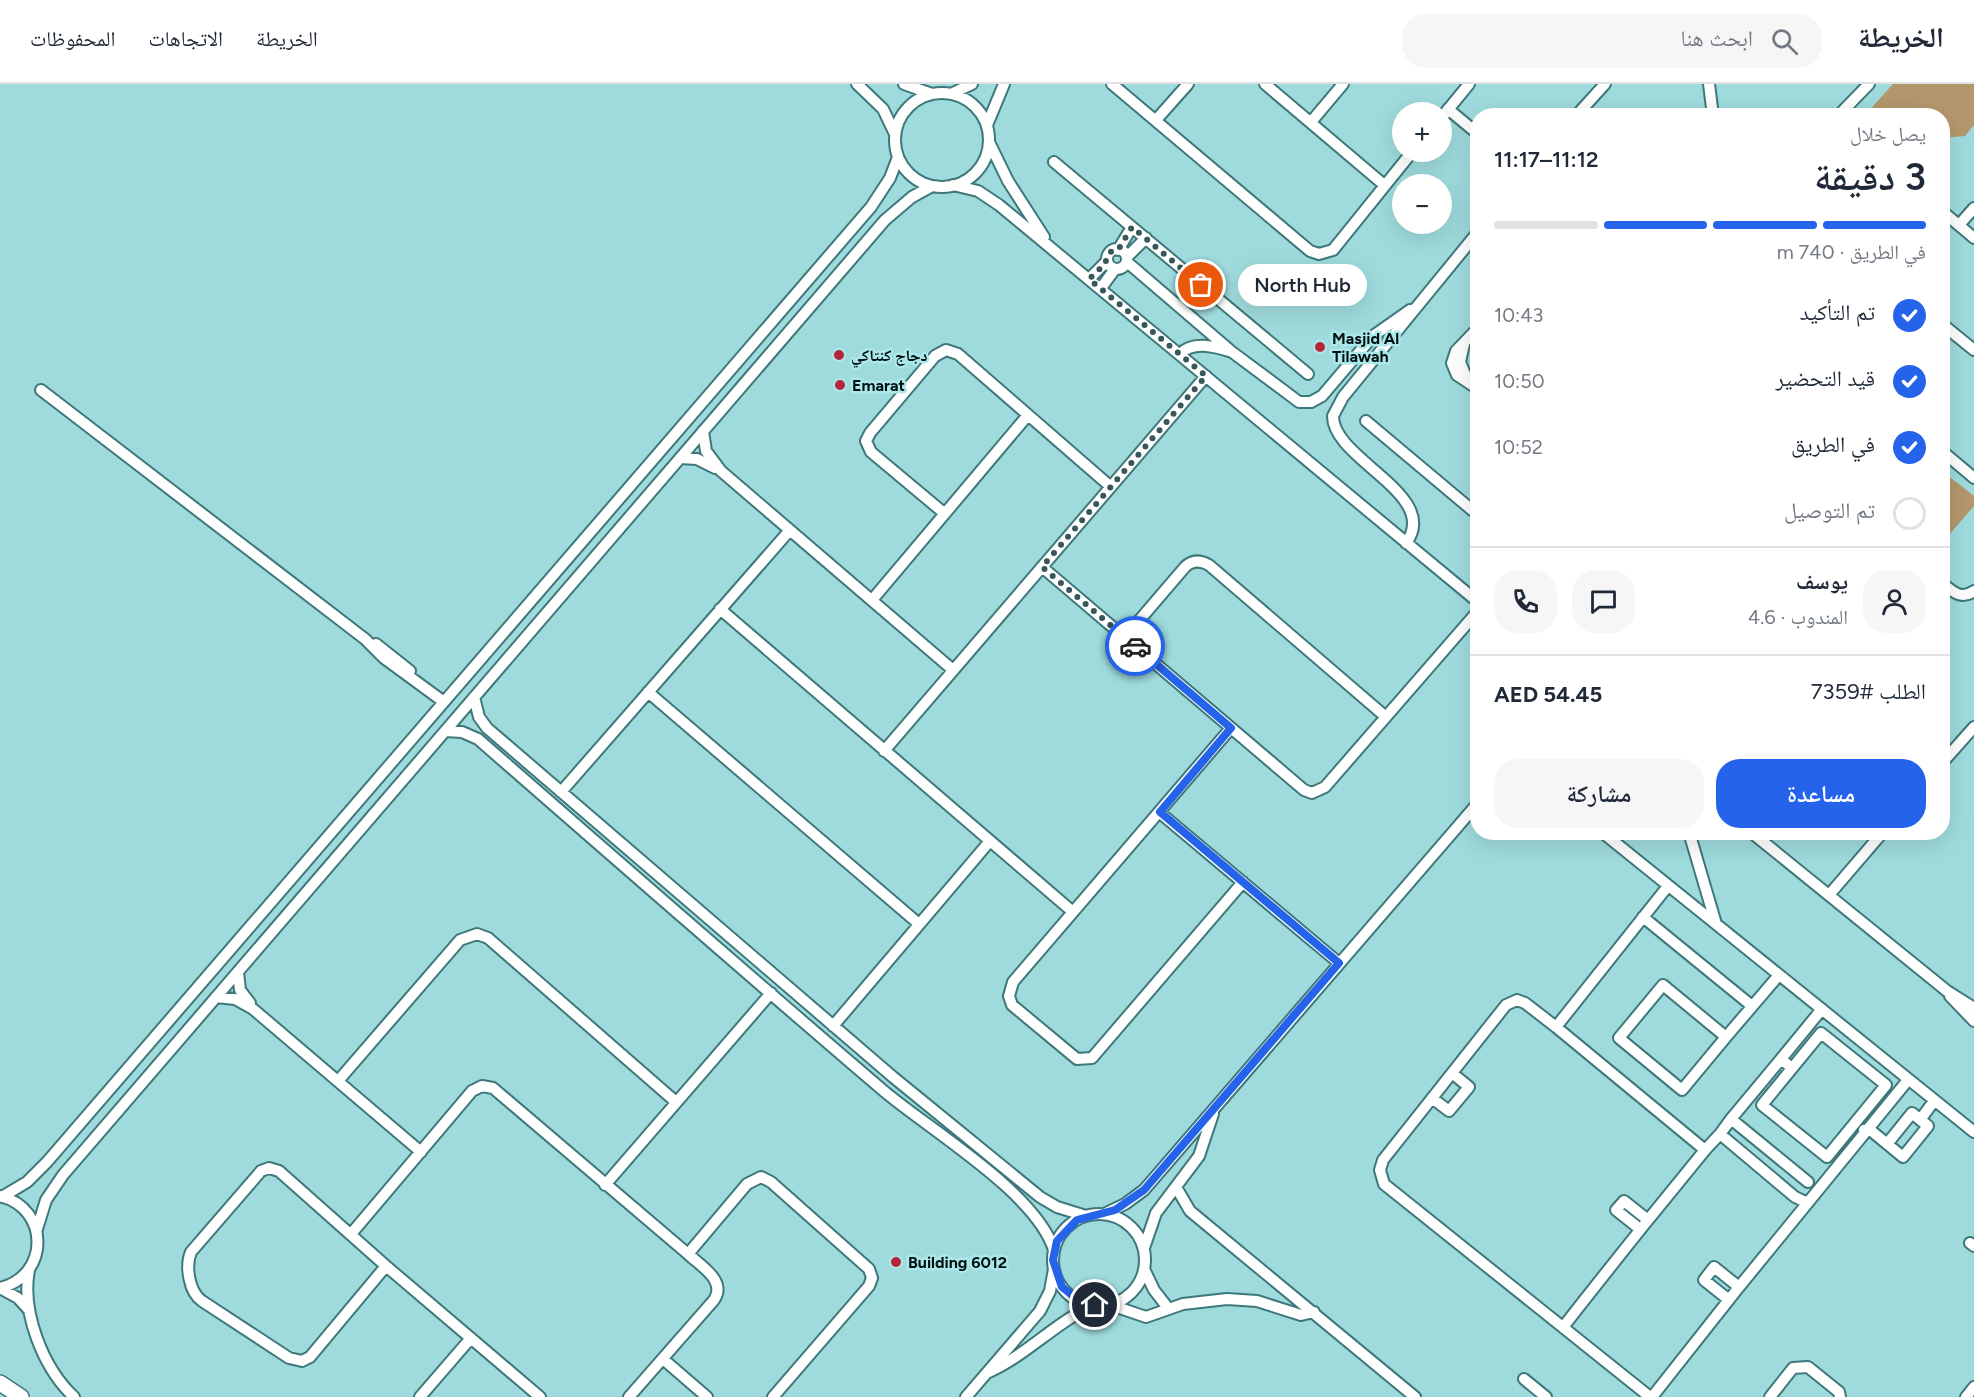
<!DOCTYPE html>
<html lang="ar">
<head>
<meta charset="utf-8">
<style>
  body { margin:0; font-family:Figtree,"Noto Naskh Arabic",sans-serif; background:#f6f6f7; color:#1f2937; direction:rtl; height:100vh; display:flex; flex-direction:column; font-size:22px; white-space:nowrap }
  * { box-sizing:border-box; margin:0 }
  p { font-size:20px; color:#747a83 }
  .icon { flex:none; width:33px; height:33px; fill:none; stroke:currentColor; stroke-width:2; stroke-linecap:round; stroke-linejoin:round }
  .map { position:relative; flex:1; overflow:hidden; direction:ltr }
  .sheet { position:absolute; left:1470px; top:24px; width:480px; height:732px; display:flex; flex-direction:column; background:#fff; border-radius:24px; box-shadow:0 6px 24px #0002; direction:rtl }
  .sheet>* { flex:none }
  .controls { position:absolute; left:1392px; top:18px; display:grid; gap:12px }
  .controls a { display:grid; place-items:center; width:60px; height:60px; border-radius:50%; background:#fff; box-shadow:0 6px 24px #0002; font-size:30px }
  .pin { position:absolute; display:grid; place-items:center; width:51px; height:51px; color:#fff; margin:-26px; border:3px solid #fff; border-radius:50%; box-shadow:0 2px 6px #0007 }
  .courier { position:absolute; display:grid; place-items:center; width:60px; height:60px; margin:-30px; border:4px solid #2563eb; border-radius:50%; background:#fff; color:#222; box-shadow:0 2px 8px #0007 }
  .bubble { position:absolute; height:42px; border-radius:21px; background:#fff; box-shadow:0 6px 24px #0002; font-size:20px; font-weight:600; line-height:42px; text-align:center; direction:rtl }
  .overview em { font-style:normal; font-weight:600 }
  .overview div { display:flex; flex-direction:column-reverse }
  .overview { display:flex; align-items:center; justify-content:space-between; height:102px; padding:0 24px }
  h1 { font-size:39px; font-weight:600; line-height:45px }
  .bar { display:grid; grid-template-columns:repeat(4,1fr); gap:9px 6px; align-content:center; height:72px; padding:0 24px }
  .bar i { height:8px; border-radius:4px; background:#e0e1e3 }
  .bar .active { background:#2563eb }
  .bar p { grid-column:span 4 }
  .line { display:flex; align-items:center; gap:15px; padding:0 24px; border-top:2px solid #e0e1e3 }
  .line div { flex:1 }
  .round { display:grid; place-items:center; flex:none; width:63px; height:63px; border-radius:24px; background:#f6f6f7 }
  ol { padding:0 24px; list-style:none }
  li { display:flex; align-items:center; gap:18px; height:66px }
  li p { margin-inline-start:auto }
  li .icon { padding:6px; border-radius:50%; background:#2563eb; color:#fff; stroke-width:4 }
  li:last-child { color:#747a83 }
  li i { width:33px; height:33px; border:3px solid #e0e1e3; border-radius:50% }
  .action { display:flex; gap:12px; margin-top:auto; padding:12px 24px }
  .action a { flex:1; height:69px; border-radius:24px; background:#2563eb; color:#fff; font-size:24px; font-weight:600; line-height:69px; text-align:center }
  .action a+a { background:#f6f6f7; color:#1f2937 }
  header { display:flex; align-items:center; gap:36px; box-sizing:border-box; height:84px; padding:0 30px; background:#fff; border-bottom:2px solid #e0e1e3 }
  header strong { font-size:28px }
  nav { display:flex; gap:33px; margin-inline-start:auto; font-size:21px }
  .search { width:420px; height:54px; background:#f6f6f7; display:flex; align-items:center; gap:15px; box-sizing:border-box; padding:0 21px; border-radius:24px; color:#747a83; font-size:22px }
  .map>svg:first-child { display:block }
  .park { fill:#b4986d }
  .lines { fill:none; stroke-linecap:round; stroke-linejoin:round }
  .minor-casing { stroke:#3e787a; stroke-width:14 }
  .highway-casing { stroke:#3e787a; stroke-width:18 }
  .minor { stroke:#fff; stroke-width:10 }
  .highway { stroke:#fff; stroke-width:15 }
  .done { stroke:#385758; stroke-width:6; stroke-dasharray:0 10.8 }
  .route { stroke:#2563eb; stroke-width:8 }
  .poi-dot { fill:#b6243b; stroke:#ace8ea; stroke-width:2 }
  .labels { text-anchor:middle; stroke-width:5; stroke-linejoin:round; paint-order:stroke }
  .poi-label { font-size:16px; font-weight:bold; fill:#001011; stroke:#ace8ea; text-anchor:start }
</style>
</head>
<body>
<header>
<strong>الخريطة</strong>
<div class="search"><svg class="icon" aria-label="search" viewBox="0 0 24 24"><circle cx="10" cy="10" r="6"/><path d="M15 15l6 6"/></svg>ابحث هنا</div>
<nav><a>الخريطة</a><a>الاتجاهات</a><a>المحفوظات</a></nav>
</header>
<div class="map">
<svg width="1974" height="1313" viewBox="0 0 1974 1313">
  <rect width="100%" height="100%" fill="#9fdbdd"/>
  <path class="park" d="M1893 0H1974V41L1965 52 1943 54 1942 32 1865 31Z
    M1942 387 1974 412V422L1948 452 1943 448Z"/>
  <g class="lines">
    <g class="minor-casing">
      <path id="minor" d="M857 0 883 25 895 50
        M904 0 932 10
        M1112 0 1310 167 1319 170 1333 166 1412 68
        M1265 0 1383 100
        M1709 0 1713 32
        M895 56a47 47 0 1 1 94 0a47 47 0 1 1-94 0Z
        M951 10 972 0
        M1448 25 1478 50
        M1576 32 1605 0
        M1838 32 1869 0
        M1442 33 1469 0
        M1156 36 1188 0
        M1311 38 1343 0
        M987 41 1004 0
        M989 58 1008 97 1044 153
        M1054 78 1308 290
        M953 101 978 107 999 121 1478 518
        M1942 127 1974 154
        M1959 141 1974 124
        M1107 175a10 10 0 1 1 20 0a10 10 0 1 1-20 0Z
        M1118 166 1132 143
        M1127 173 1146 154
        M1127 178 1232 268 1299 318H1311L1322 312 1373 252 1410 226
        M1089 195 1107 177
        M1101 204 1115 185
        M1942 240 1974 266
        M1478 244 1456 267 1452 279 1457 291 1478 305
        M1464 260 1460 278 1467 295
        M1180 270C1192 257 1213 262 1229 267
        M41 306 365 555 384 574 444 618
        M1366 337 1478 431
        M703 347 706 367 721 387 953 586
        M1942 367 1974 394
        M680 374 697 375 715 384
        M944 429 871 368 866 357 870 349 935 272 946 266 958 270 1111 403
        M1406 459C1442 411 1332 375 1333 332L1343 313 1478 148
        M1042 483 1304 706 1312 709 1325 703 1478 527
        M1942 499C1953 508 1961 516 1974 507
        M872 516 1028 331
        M720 525 1073 828
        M1125 553 1185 483C1192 476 1200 476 1209 481L1386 633
        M376 560 410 587
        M648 608 919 840
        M474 613 479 633 487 644 893 993 1040 1113 1057 1123 1086 1132
        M1231 644 1013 898 1009 912 1012 921 1077 975 1092 974 1243 798
        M445 647 462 648 478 655C613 773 748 891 885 1008 933 1048 1036 1109 1054 1166
        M884 667 1206 292
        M1942 679 1974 643
        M561 708 790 446
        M1159 728 1339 879
        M1602 748 1974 1048
        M1689 748 1716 840
        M1751 748 1947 907 1974 924
        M1829 811 1883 748
        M1643 833 1752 922
        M238 888 240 906 250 919
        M1663 901 1726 953 1682 1006 1619 954Z
        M1950 912 1974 937
        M216 913 235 915 253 925 421 1068
        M833 942 990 757
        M1556 943 1668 802
        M1821 949 1886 1001 1827 1073 1762 1021Z
        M1726 953 1779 891
        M1792 984 1781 975 1822 925
        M1452 989 1506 921 1517 916 1525 919 1556 943 1705 1066 1720 1050 1795 1113 1808 1119
        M338 997 460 856 477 850 488 854 676 1018
        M1432 1014 1449 1027 1469 1003 1452 989 1383 1076 1380 1086 1384 1100 1650 1313
        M1731 1035 1781 975
        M1920 1036 1934 1017
        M1864 1046 1869 1045 1903 1073 1928 1042 1912 1029 1887 1060
        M1720 1050 1731 1035 1808 1098
        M269 1084 279 1087 386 1182 310 1273 302 1277 289 1274 202 1217C189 1208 185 1182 191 1168L261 1087Z
        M605 1101 771 909
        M1176 1103 1190 1127 1415 1313
        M0 1112C50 1124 50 1192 0 1204
        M2 1113 27 1098 47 1078 871 123 890 94 898 73
        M1104 1130 1125 1120 1144 1106 1478 719
        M1053 1176a46 46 0 1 1 92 0a46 46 0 1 1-92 0Z
        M1648 1136 1705 1066
        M37 1145 46 1116 63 1091 885 136 912 113 932 102
        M351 1150 472 1007 482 1002 493 1004 688 1170C701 1182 727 1197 714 1216L629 1313
        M1970 1159 1974 1162
        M1144 1164 1156 1129 1199 1072 1213 1030
        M688 1170 747 1100 761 1093 771 1098 869 1185 872 1194 869 1202 773 1313
        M386 1182 540 1313
        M1144 1185 1154 1206 1168 1224
        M29 1186C21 1228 43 1284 74 1313
        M1739 1203 1908 996
        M0 1204 18 1214 28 1225
        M1108 1220 1146 1233 1183 1220 1227 1215 1257 1217 1301 1231 1314 1228
        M1564 1242C1592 1206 1620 1171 1648 1136L1624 1117 1616 1126 1640 1145
        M663 1275 707 1313
        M989 1288C1028 1270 1056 1238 1094 1221
        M1524 1295 1546 1313
        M420 1313 471 1254
        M966 1313 1040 1227 1050 1207 1054 1185
        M1652 1313 1739 1203 1714 1183 1704 1196 1729 1216
        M1770 1313 1793 1284 1808 1283 1839 1308 1840 1313
        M1966 1313 1974 1303"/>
    </g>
    <g class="highway-casing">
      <path id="highway" d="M0 1299 21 1313"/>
    </g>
    <use href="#minor" class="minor"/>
    <use href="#highway" class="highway"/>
  </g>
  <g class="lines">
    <path class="done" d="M1135 562 1042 483 1206 292 1089 195 1104 181 1110 168 1118 166 1132 143 1201 201"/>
    <path class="route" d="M1095 1221 1077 1215 1062 1203 1053 1176 1057 1157 1077 1136 1115 1126 1144 1106 1339 879 1160 728 1231 644 1135 562"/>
  </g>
  <g class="poi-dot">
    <circle cx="1320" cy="263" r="6"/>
    <circle cx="839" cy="271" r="6"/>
    <circle cx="840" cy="301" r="6"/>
    <circle cx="896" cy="1178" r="6"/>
  </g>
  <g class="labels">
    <g class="poi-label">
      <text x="1332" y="260">Masjid Al<tspan x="1332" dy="18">Tilawah</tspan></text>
      <text x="851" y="277">دجاج كنتاكي</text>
      <text x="852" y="307">Emarat</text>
      <text x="908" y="1184">Building 6012</text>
    </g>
  </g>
</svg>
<div class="controls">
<a>+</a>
<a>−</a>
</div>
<div class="pin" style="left:1201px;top:201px;background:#ea580c"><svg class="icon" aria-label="bag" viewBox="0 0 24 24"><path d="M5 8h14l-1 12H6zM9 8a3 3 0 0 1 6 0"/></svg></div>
<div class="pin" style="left:1095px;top:1221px;background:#1f2937"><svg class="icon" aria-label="home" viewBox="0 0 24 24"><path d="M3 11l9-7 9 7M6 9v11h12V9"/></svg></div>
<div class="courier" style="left:1135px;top:562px"><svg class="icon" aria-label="car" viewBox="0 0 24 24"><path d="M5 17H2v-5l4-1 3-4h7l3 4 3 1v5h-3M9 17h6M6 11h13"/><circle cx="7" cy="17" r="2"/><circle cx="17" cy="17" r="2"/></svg></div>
<div class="bubble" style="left:1238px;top:180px;width:129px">North Hub</div>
<section class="sheet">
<div class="overview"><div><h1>3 دقيقة</h1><p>يصل خلال</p></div><em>11:12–11:17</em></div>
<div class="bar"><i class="active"></i><i class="active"></i><i class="active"></i><i></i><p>في الطريق · 740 m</p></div>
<ol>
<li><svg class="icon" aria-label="check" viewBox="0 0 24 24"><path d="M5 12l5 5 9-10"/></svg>تم التأكيد<p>10:43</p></li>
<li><svg class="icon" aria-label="check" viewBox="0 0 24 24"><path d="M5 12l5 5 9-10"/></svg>قيد التحضير<p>10:50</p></li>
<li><svg class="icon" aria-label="check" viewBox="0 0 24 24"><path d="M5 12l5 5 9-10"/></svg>في الطريق<p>10:52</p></li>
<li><i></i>تم التوصيل</li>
</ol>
<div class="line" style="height:108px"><a class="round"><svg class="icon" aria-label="person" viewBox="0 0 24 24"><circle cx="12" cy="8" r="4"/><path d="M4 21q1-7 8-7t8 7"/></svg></a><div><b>يوسف</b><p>المندوب · 4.6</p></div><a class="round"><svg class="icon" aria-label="chat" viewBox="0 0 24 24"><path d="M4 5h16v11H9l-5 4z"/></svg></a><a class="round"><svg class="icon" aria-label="phone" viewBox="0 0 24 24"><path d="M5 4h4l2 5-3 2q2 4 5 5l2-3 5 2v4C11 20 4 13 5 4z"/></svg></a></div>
<div class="line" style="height:78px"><div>الطلب #7359</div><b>AED 54.45</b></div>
<div class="action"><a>مساعدة</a><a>مشاركة</a></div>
</section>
</div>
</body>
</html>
